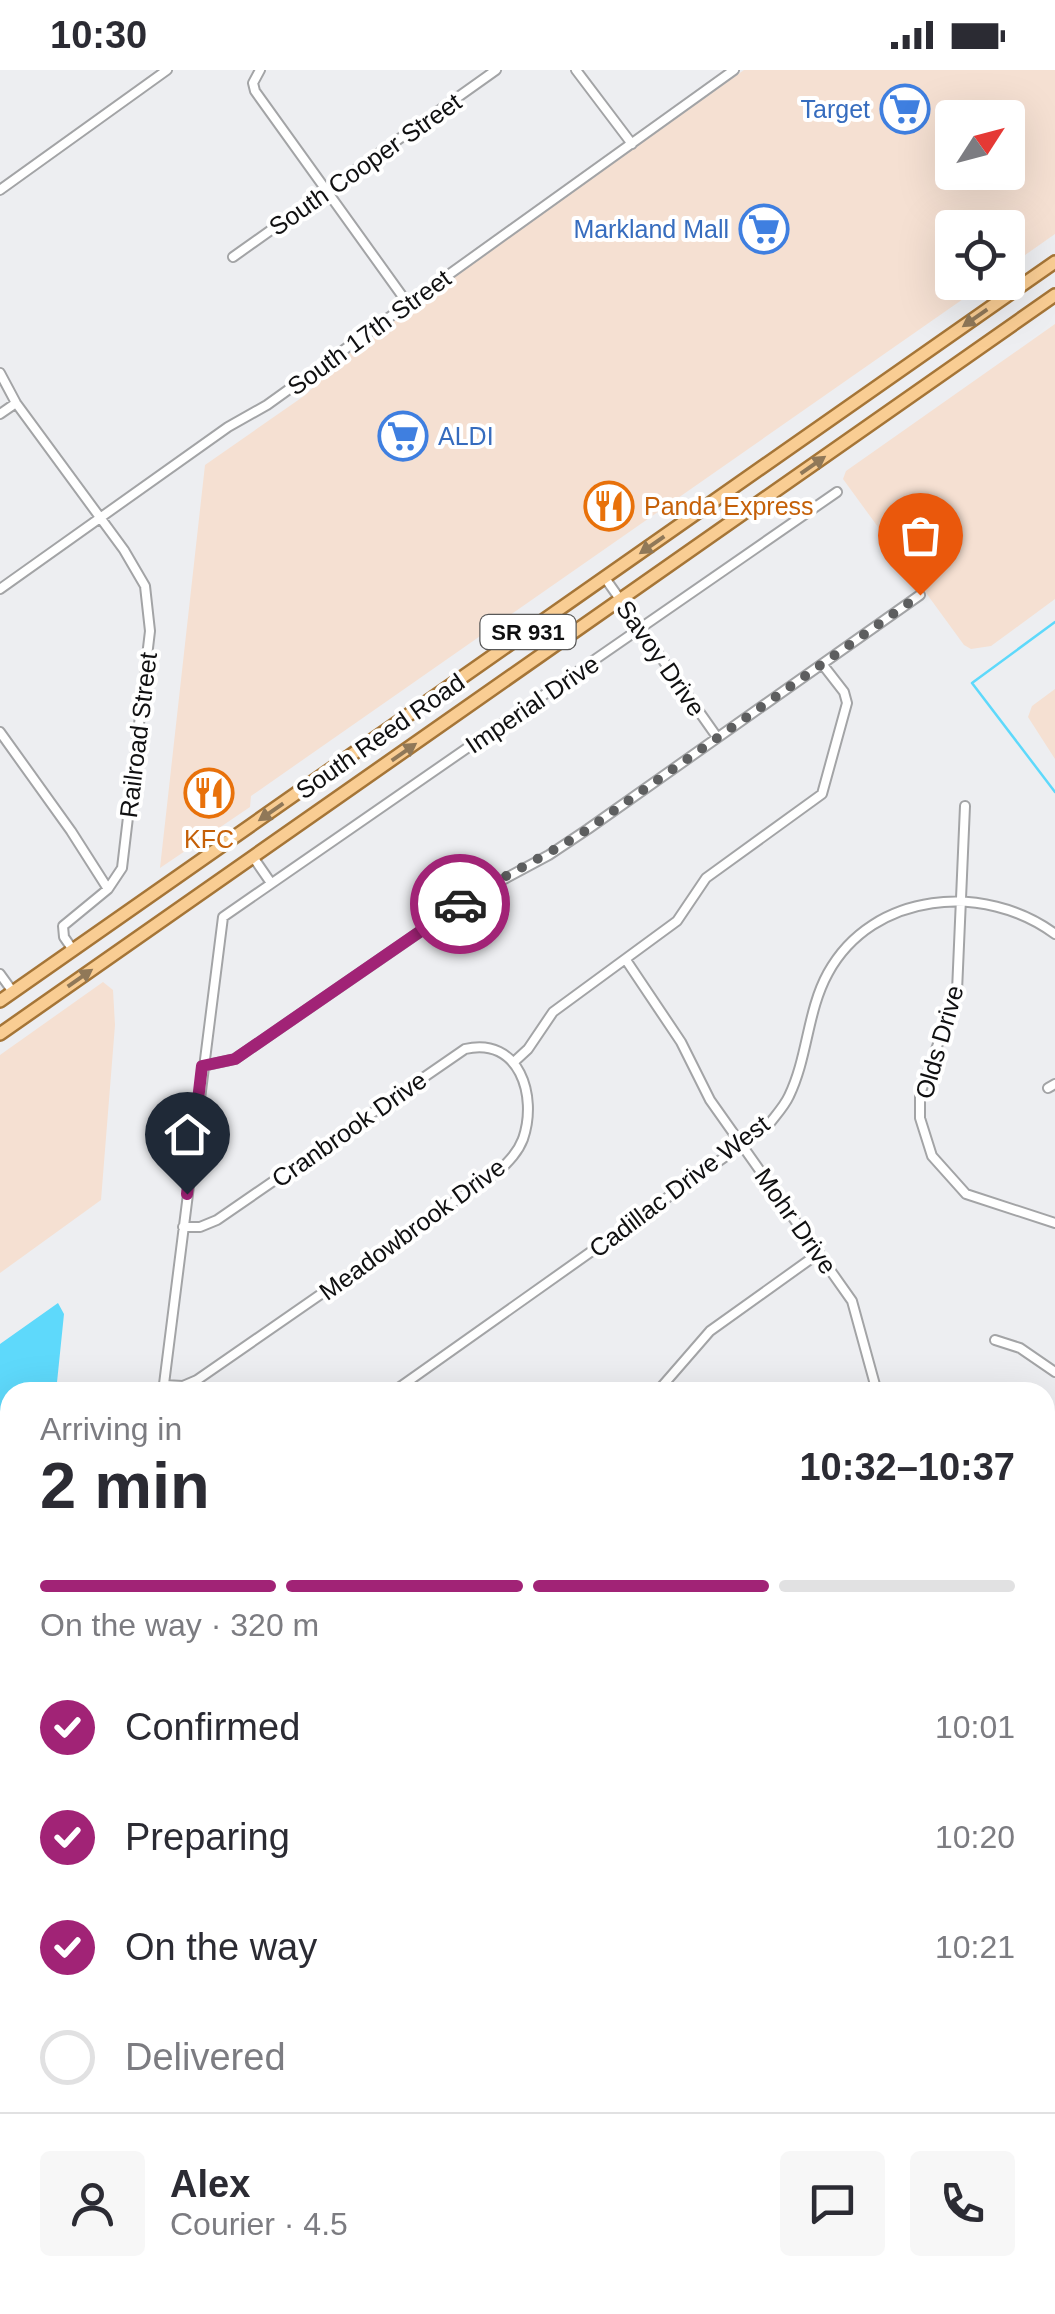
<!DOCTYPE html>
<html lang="en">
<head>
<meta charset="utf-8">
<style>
  body { margin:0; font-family:Arial,sans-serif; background:#f7f7f7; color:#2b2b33; height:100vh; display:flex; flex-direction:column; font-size:38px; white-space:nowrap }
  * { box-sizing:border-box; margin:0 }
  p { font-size:32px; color:#7c7c81 }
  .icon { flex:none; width:55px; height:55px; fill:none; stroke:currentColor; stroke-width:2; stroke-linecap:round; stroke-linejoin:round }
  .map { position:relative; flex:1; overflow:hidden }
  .panel { position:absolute; left:0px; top:1312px; width:1055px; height:932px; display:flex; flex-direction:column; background:#fff; border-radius:30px 30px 0 0; box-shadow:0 10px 40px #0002 }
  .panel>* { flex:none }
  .needle { width:65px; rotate:54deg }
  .buttons { position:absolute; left:935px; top:30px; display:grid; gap:20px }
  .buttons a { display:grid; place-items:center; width:90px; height:90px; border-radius:10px; background:#fff; box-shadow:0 10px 40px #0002; font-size:50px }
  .pin { position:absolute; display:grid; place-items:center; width:85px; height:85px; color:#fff; margin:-102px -42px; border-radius:50% 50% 50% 0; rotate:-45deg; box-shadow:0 0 10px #0007 }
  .pin .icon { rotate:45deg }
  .courier { position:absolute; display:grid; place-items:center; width:100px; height:100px; margin:-50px; border:8px solid #a12376; border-radius:50%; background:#fff; color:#222; box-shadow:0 2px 12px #0007 }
  .head em { font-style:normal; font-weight:800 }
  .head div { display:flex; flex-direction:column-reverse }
  .head { display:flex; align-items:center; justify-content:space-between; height:170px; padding:0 40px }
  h1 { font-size:65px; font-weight:800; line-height:75px }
  .bar { display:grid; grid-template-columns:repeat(4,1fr); gap:15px 10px; align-content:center; height:120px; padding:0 40px }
  .bar i { height:12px; border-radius:8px; background:#e1e1e2 }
  .bar .on { background:#a12376 }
  .bar p { grid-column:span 4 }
  .line { display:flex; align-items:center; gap:25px; padding:0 40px; border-top:2px solid #e1e1e2 }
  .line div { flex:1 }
  .round { display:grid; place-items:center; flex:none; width:105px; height:105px; border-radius:10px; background:#f7f7f7 }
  ol { padding:0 40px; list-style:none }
  li { display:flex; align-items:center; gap:30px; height:110px }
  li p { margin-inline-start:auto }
  li .icon { padding:10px; border-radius:50%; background:#a12376; color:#fff; stroke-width:4 }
  li:last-child { color:#7c7c81 }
  li i { width:55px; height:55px; border:5px solid #e1e1e2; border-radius:50% }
  .status { display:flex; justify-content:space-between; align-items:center; height:70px; padding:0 50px; background:#fff; direction:ltr }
  .status svg { height:28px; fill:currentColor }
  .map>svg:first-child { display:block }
  .commercial { fill:#f5e0d2; fill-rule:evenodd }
  .water { fill:#5ed9fb }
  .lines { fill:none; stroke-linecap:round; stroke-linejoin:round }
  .stream { stroke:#5ed9fb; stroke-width:2.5 }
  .street-casing { stroke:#a3a4a6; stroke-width:12 }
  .secondary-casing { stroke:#a3a4a6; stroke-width:15 }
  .primary-casing { stroke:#a57537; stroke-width:16 }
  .street { stroke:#fff; stroke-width:8 }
  .secondary { stroke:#fff; stroke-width:10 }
  .primary { stroke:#f9cd93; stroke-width:11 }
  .oneway { fill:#907858 }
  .done { stroke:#5d5e5f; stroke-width:10; stroke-dasharray:0 18 }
  .route { stroke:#a12376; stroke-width:12 }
  .labels { text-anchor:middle; stroke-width:8; stroke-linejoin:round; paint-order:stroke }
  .shield { fill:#fff; stroke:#585858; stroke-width:2.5 }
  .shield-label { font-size:22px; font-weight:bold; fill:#101011 }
  .shop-label { font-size:25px; fill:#366cbe; stroke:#fff; text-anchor:end }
  .street-label { font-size:25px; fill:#101011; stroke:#fff }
  .food-label { font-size:25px; fill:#c56008; stroke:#fff; text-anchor:start }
</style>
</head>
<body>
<div class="status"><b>10:30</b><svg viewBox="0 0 49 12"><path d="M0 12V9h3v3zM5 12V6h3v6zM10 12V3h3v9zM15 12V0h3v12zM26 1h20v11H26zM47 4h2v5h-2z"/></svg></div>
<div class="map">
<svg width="1055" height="2244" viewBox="0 0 1055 2244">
  <rect width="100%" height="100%" fill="#edeef1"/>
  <path class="commercial" d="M744 0H1055V164L1008 197V158H952V212L986 213 251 726 250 737 160 798 205 395 304 326 358 275ZM952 48H1008V102H952Z
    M1055 254V529L991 576 971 579 964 575 843 409 846 401Z
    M1055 619V689L1028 647 1032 636Z
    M103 912 113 920 115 955 101 1130 0 1203V985Z
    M0 1373 10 1444V1737L0 1810Z
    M9 1827H10V2053L0 2040V1834L7 1835Z"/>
  <path class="water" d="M58 1233 64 1244 56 1322H10V1371L0 1357V1274Z"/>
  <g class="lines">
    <path class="stream" d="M1055 552 972 613 1055 722
      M1045 2216 1055 2209
      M1005 2244 1018 2235"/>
    <g class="street-casing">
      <path id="street" d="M260 0 253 13 255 21 408 234
        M576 0 632 74
        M0 120 167 0
        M233 187 496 0
        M0 303 16 333 124 480 145 516 150 561 122 798 108 819 63 856 64 867 73 880
        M0 344 16 333
        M605 508 717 667
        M0 519 228 357 267 335 734 0
        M0 662 71 761 108 819
        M965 736 957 921 920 1024V1048L932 1086 966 1124 1055 1153
        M253 787 271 813
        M626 890 681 972 710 1030 852 1231 877 1322
        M0 904 13 922
        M515 991 528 979 553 942 677 851 706 808 822 724 847 633 844 622 823 595
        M203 996 235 989 469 828 549 785 588 759 920 525
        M1048 1018 1055 1014
        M995 1270 1020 1278 1055 1302
        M164 1315 183 1316 197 1310 500 1100C509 1091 518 1082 523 1069 538 1026 519 966 465 979L217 1150 200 1157H183
        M163 1322 223 847 837 422
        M393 1322 767 1057C774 1047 784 1037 789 1026 808 987 807 941 828 903 873 821 985 812 1055 864
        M657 1322 710 1261 819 1183
        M1045 1366 1055 1359
        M1045 1604 1055 1618
        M1045 1629 1055 1622
        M1045 1713 1055 1727
        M1045 1949 1055 1962
        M525 2235 532 2244"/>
    </g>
    <g class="secondary-casing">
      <path id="secondary" d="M1045 1530 1055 1523
        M0 2059 10 2072
        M136 2235 143 2244
        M47 2244 60 2235"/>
    </g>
    <g class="primary-casing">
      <path id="primary" d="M0 931 1055 192
        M0 964 1055 225"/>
    </g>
    <use href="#street" class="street"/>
    <use href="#secondary" class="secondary"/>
    <use href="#primary" class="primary"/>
  </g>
  <defs><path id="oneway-solid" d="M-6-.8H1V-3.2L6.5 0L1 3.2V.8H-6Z" transform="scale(2.5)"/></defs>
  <g class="oneway">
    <use href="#oneway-solid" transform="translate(975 248) rotate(145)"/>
    <use href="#oneway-solid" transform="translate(813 395) rotate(-35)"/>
    <use href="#oneway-solid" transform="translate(652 475) rotate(145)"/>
    <use href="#oneway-solid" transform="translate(404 682) rotate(-35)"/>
    <use href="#oneway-solid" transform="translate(271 742) rotate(145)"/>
    <use href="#oneway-solid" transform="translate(80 908) rotate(-35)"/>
  </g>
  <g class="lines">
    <path class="done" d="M460 834C501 806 546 787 588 759L920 525"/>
    <path class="route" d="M187 1124 202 996 235 989 460 834"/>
  </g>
  <defs>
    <g id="supermarket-ring" transform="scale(2.5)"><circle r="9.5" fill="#fff" stroke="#3f7fe0" stroke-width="1.5"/><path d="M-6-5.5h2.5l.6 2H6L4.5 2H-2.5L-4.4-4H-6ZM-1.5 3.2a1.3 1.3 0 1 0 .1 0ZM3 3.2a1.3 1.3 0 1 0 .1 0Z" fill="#3f7fe0"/></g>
    <g id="restaurant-ring" transform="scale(2.5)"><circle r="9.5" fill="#fff" stroke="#e8710a" stroke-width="1.5"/><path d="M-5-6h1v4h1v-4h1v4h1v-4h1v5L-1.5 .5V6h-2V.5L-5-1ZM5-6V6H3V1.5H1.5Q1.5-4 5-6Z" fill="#e8710a"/></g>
  </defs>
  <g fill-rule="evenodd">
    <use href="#supermarket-ring" x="905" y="39"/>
    <use href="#supermarket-ring" x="764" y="159"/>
    <use href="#supermarket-ring" x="403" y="366"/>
    <use href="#restaurant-ring" x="609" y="436"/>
    <use href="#restaurant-ring" x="209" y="723"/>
  </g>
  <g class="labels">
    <rect class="shield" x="480.5" y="545" width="95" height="34" rx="8"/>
    <g class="shield-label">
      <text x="528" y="570">SR 931</text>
    </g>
    <g class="shop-label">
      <text x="870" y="48">Target</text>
      <text x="729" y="168">Markland Mall</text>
      <text x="438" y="375" text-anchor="start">ALDI</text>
    </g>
    <g class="street-label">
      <text transform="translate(365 94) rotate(-35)" y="9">South Cooper Street</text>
      <text transform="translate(369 262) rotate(-36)" y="9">South 17th Street</text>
      <text transform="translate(661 588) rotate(55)" y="9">Savoy Drive</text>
      <text transform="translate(532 634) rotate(-34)" y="9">Imperial Drive</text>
      <text transform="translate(138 665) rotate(-83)" y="9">Railroad Street</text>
      <text transform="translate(380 666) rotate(-35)" y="9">South Reed Road</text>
      <text transform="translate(939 972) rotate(-74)" y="9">Olds Drive</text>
      <text transform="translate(349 1059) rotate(-35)" y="9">Cranbrook Drive</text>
      <text transform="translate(679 1116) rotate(-37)" y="9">Cadillac Drive West</text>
      <text transform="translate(796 1151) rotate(55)" y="9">Mohr Drive</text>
      <text transform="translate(412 1159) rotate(-36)" y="9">Meadowbrook Drive</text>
    </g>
    <g class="food-label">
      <text x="644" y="445">Panda Express</text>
      <text x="209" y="778" text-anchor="middle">KFC</text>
    </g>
  </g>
</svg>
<div class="buttons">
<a><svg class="needle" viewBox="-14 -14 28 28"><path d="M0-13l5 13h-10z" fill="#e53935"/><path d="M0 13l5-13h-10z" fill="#7c7c81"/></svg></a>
<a><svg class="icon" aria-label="locate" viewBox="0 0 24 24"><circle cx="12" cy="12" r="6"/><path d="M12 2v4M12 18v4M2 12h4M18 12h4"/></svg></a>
</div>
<div class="pin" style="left:920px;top:525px;background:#ea580c"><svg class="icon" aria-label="bag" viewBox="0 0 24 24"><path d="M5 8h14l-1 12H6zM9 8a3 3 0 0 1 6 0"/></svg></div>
<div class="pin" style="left:187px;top:1124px;background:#1f2937"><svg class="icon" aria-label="home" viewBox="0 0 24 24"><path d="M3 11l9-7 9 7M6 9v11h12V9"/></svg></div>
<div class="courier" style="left:460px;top:834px"><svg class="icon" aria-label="car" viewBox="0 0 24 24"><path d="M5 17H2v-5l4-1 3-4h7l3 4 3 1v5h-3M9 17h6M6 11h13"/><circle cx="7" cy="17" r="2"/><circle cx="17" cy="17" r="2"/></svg></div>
<section class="panel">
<div class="head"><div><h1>2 min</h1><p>Arriving in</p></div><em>10:32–10:37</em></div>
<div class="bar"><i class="on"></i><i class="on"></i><i class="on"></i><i></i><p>On the way · 320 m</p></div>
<ol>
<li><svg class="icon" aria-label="check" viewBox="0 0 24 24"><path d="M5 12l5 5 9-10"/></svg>Confirmed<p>10:01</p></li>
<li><svg class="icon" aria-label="check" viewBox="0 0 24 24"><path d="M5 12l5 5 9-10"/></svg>Preparing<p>10:20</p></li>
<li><svg class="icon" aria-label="check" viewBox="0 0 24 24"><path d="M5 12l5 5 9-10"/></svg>On the way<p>10:21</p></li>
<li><i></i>Delivered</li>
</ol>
<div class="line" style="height:180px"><a class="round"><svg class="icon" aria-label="person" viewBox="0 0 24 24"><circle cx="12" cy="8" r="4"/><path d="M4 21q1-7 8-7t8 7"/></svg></a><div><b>Alex</b><p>Courier · 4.5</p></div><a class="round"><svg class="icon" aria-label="chat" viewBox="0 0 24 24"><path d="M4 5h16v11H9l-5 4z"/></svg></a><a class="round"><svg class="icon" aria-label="phone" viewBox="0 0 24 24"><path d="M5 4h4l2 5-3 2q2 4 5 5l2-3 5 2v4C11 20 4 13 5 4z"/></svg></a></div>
</section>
</div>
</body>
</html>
